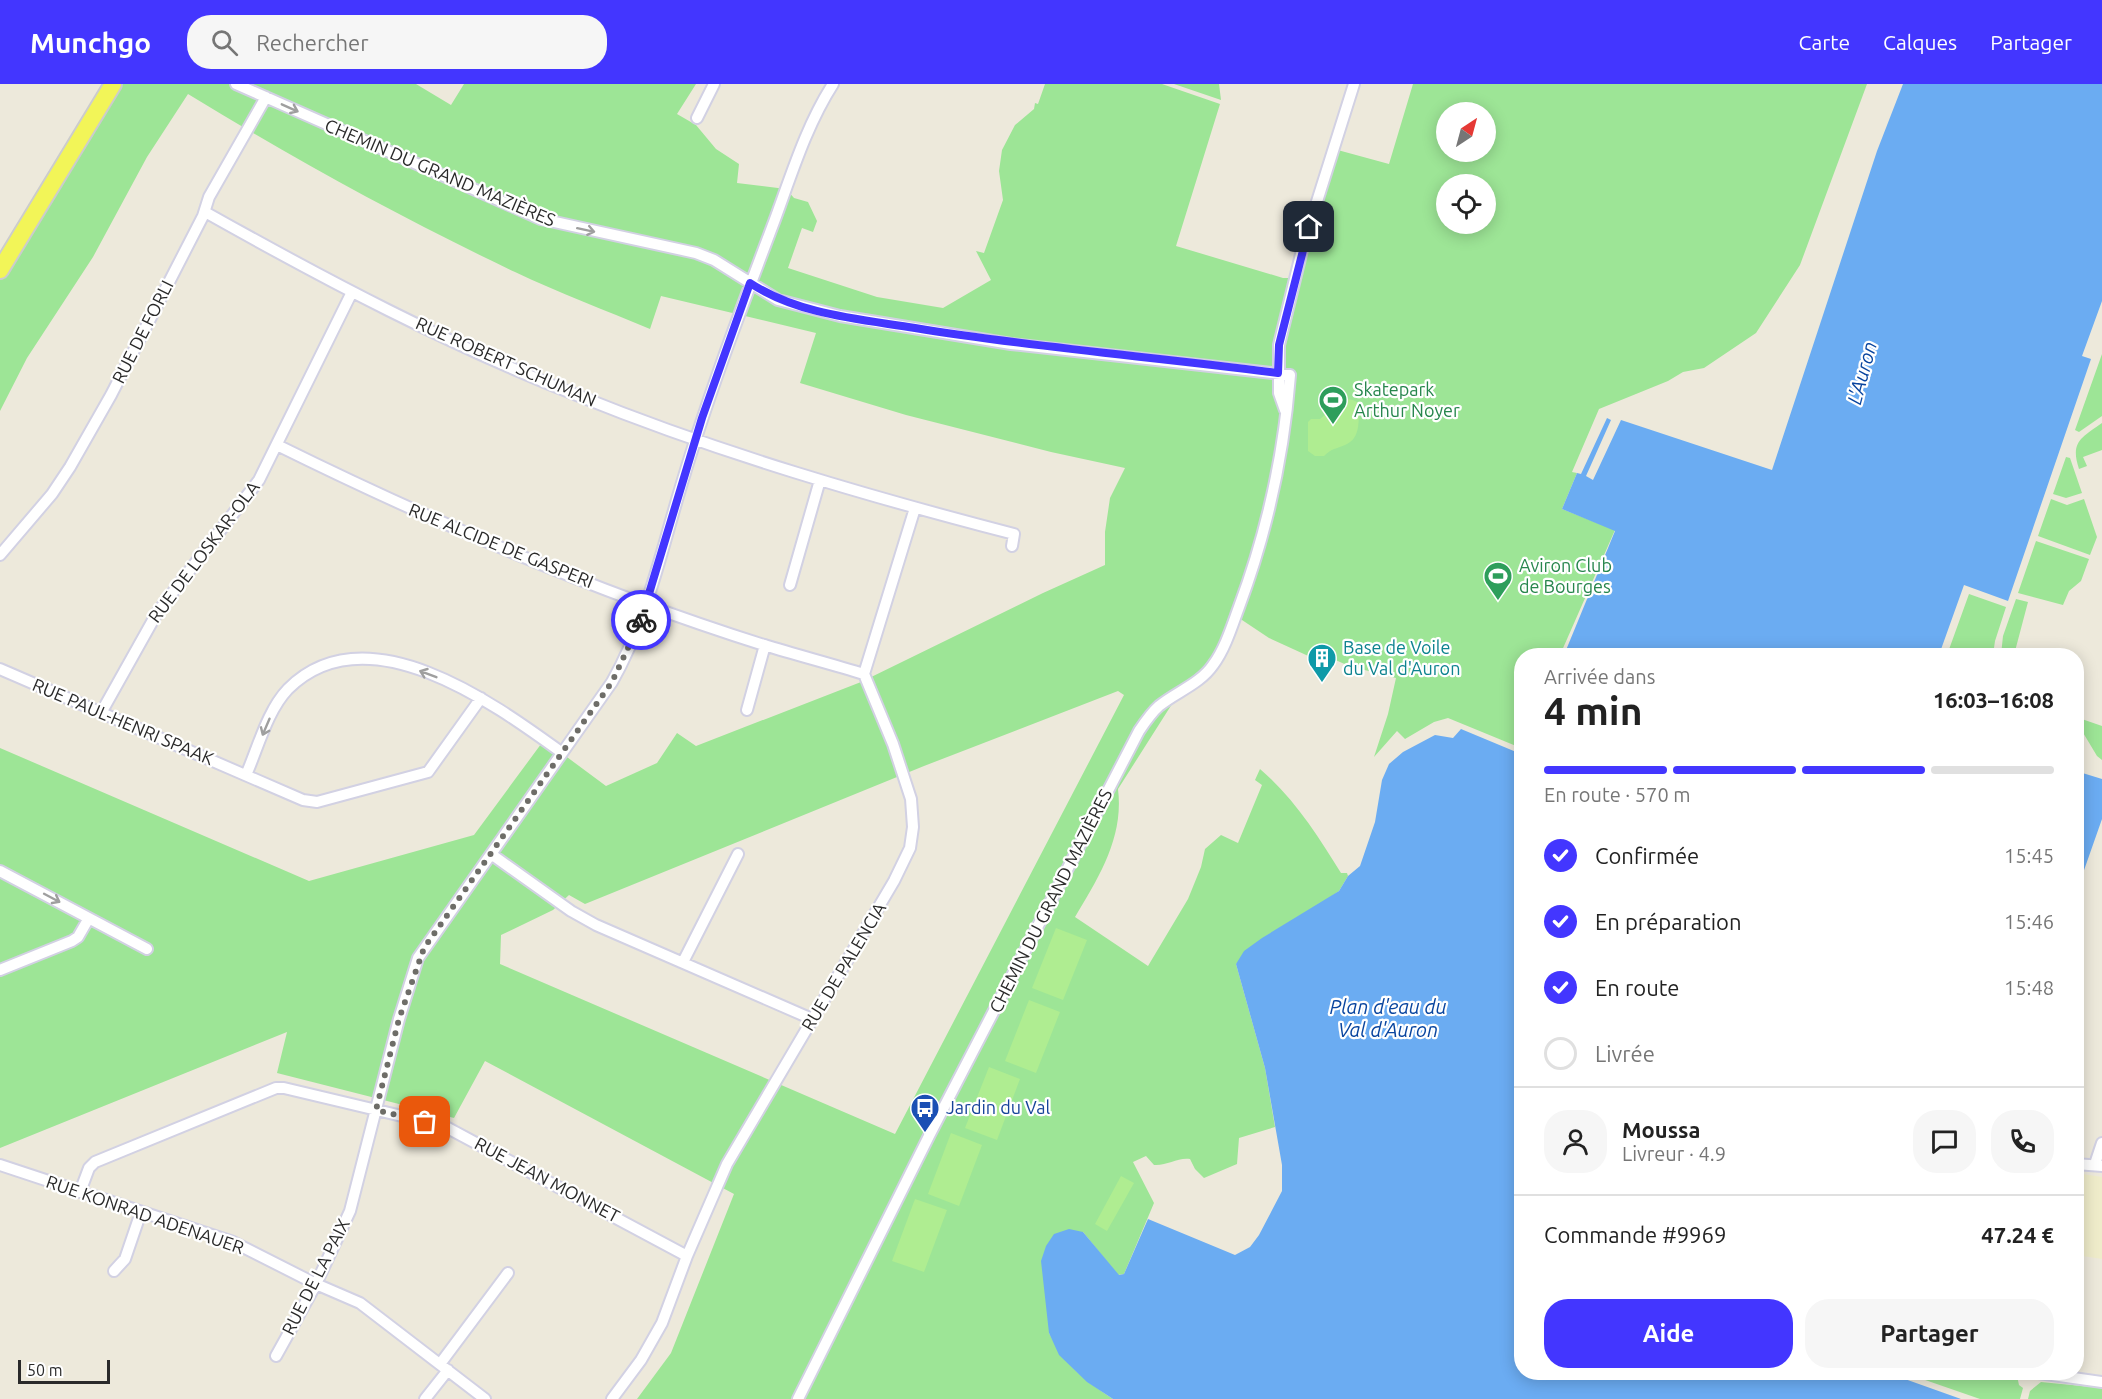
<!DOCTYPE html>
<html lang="fr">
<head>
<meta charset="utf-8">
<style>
  body { margin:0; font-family:Ubuntu,sans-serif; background:#f6f6f6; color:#222; height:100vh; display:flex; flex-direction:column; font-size:22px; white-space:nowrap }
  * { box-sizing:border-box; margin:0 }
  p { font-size:20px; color:#767676 }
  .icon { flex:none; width:33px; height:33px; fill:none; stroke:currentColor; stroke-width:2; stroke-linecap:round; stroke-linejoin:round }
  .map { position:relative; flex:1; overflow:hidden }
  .drawer { position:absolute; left:1514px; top:564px; width:570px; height:732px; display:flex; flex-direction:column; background:#fff; border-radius:24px; box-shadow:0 3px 15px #0003 }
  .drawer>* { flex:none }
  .needle { width:39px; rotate:36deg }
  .fabs { position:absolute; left:1436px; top:18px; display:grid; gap:12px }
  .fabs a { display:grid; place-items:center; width:60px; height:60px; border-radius:50%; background:#fff; box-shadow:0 3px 15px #0003; font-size:30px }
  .scale { position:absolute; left:18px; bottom:15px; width:92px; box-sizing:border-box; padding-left:6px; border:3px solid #2a2a2a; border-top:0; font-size:16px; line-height:21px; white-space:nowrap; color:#2a2a2a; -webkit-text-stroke:4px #fff; paint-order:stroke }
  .pin { position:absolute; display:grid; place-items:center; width:51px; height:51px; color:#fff; margin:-26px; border-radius:12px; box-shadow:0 3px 9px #0006 }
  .courier { position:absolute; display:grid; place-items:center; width:60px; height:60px; margin:-30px; border:4px solid #4336ff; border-radius:50%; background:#fff; color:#222; box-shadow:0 2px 8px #0007 }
  .headline em { font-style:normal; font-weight:700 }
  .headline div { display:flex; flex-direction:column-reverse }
  .headline { display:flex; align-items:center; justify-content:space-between; height:102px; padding:0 30px }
  h1 { font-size:39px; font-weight:700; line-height:45px }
  .bar { display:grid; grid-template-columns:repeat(4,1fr); gap:9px 6px; align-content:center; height:72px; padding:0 30px }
  .bar i { height:8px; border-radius:4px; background:#e0e0e0 }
  .bar .active { background:#4336ff }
  .bar p { grid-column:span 4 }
  .line { display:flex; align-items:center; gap:15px; padding:0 30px; border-top:2px solid #e0e0e0 }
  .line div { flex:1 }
  .round { display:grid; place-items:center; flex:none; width:63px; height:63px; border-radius:24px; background:#f6f6f6 }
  ol { padding:0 30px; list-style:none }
  li { display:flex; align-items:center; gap:18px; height:66px }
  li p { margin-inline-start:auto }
  li .icon { padding:6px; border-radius:50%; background:#4336ff; color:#fff; stroke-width:4 }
  li:last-child { color:#767676 }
  li i { width:33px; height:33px; border:3px solid #e0e0e0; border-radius:50% }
  .cta { display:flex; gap:12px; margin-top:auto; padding:12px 30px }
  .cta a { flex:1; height:69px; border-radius:24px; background:#4336ff; color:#fff; font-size:24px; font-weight:700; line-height:69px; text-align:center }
  .cta a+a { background:#f6f6f6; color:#222 }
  header { display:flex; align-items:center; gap:36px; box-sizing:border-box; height:84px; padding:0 30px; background:#4336ff; color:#fff }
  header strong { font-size:28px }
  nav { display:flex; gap:33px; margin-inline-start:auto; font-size:21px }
  .search { width:420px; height:54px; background:#f6f6f6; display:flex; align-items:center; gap:15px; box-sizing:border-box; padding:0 21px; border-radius:24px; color:#767676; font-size:22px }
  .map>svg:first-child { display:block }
  .education { fill:#efecca }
  .green { fill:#9de596; fill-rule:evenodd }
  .pitch { fill:#afed91 }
  .water { fill:#6bacf2 }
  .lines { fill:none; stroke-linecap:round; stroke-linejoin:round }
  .minor-casing { stroke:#d2d1e3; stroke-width:14 }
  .primary-casing { stroke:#ccc; stroke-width:20 }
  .minor { stroke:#fff; stroke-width:10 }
  .primary { stroke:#f2f558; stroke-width:16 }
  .oneway { stroke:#9f9f9f }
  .done { stroke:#6e6d68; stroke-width:6; stroke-dasharray:0 10.8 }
  .route { stroke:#4336ff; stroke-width:8 }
  .labels { text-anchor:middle; stroke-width:4.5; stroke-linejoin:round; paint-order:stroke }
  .street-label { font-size:18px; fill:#2a2a2a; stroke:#fff }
  .leisure-label { font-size:18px; fill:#27864d; stroke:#fff; text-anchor:start }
  .culture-label { font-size:18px; fill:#0d838f; stroke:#fff; text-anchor:start }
  .transit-label { font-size:18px; fill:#164399; stroke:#fff; text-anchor:start }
  .water-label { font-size:20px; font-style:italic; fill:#09459f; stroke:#fff }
</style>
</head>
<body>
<header>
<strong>Munchgo</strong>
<div class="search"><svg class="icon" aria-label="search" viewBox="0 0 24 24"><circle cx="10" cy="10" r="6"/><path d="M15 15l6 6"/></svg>Rechercher</div>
<nav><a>Carte</a><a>Calques</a><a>Partager</a></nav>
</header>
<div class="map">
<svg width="2102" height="1315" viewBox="0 0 2102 1315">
  <rect width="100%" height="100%" fill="#ede9db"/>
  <path class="education" d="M2076 1089 2102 1093V1175L2076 1171Z"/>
  <path class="green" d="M119 0H416L451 21 464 0H696L677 30 696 41 716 65 739 80 737 99 786 105 794 114 808 118 817 137 813 148 802 144 788 184 877 213 943 224 991 196 976 167 984 169 1003 116 999 87 1002 66 1015 41 1034 25 1035 19 1038 20 1045 0H1162L1220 20 1176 162 1283 194H1294L1334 65 1389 80 1413 0H1867L1800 181 1756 249 1704 284 1683 288 1668 297 1599 325 1572 388 1577 389 1562 425 1615 446 1560 571 1521 572V664L1448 634 1434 638 1405 655 1397 647 1374 673 1388 630 1396 594 1349 582 1331 574 1328 581 1269 554 1236 532 1221 568 1179 609 1118 705C1124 753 1099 793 1075 833L1148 882 1188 815 1201 783 1205 765 1221 751 1238 759 1262 701 1255 696 1260 685C1294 714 1318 752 1341 789H1347L1348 792 1339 807 1236 880 1265 984 1275 1043 1239 1054 1237 1080 1204 1094 1195 1085 1190 1075C1178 1073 1167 1082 1154 1081L1146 1072 1133 1078 1154 1119 1124 1190 1118 1191 1083 1148 1049 1249C1065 1281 1084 1296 1113 1315H637L671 1269 734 1110 485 977 454 1034 277 989 287 948 0 1064V664L309 797 474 751 544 656 606 702 657 679 677 649 696 662 861 598 1043 509 1105 481V448L1110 414 1125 384 1051 368 906 331 800 299 816 249 661 212 650 245C605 226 559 209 515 188 403 135 294 75 188 10L147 73 93 173 27 274 0 327V186ZM1446 28H1485V68H1446ZM1446 100H1485V140H1446ZM1118 607 1124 611 895 1050 500 880 501 851 553 826 569 811 585 820 924 682Z
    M1174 0H1219L1221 16Z
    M2102 270V332L2079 348 2075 346Z
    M2102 339V366L2083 373 2087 382 2079 385C2070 358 2081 354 2102 339Z
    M2066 373 2070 374 2082 409 2066 414 2053 410Z
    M2051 415 2067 421 2084 415 2097 453 2090 471 2038 452Z
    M2036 457 2089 475 2081 497 2069 507 2063 521 2018 509Z
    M1969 510 2006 523 1995 557 1993 571H1947Z
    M2016 515 2028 518 2014 571H2001L2003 552Z
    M2076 633 2102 642V676L2097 672 2076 637Z
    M1905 1289H1952L1968 1294V1289L2017 1292 2019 1301 2023 1304 2020 1315H1980Z
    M2041 1298 2102 1304V1315H2028L2030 1307Z"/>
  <path class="pitch" d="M1332 313 1353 316 1359 319C1358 335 1362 354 1345 361 1336 365 1332 364 1324 372H1315L1308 367V338L1311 335H1320L1326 330V318Z
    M1056 844 1087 856 1063 916 1032 904Z
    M1029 916 1060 928 1036 989 1005 977Z
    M989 983 1020 995 997 1056 965 1044Z
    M951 1049 982 1061 959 1122 928 1110Z
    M1121 1092 1134 1099 1107 1147 1095 1140Z
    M915 1115 947 1126 924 1188 892 1177Z"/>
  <path class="water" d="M1903 0H2102V217L2082 272 2091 275 2008 517 1964 501 1939 571H1564L1615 447 1562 425 1577 389 1581 390 1607 334 1611 336 1586 392 1593 396 1621 336 1772 386 1877 67Z
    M1461 645 1521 670V1288L1888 1289 1961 1315H1113L1087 1298 1059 1271 1049 1249 1041 1177 1046 1162 1054 1150 1069 1145 1083 1148 1119 1191 1124 1190 1148 1135 1235 1171 1250 1163 1259 1151 1282 1107V1081L1265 984 1236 880 1244 867 1262 854 1339 807 1348 792 1360 782 1375 738 1382 696 1389 680 1403 668 1435 651 1453 654Z
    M2076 687 2102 695V735L2076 809Z"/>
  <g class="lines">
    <g class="minor-casing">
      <path id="minor" d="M236 0 541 135 696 169 714 176 778 216 840 232 1011 260 1290 291C1284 370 1267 448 1239 523 1232 542 1225 565 1213 581 1200 600 1176 608 1159 622 1151 629 1145 638 1139 647L929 1052 798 1315
        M697 34 714 0
        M205 128C326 196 449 261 579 312 720 369 867 412 1014 450L1012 462
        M1285 326 1279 309V261L1303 162 1354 0
        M277 361C435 439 596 508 764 561 797 571 831 580 864 590
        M0 471 52 410 70 383 111 311 203 132 209 113 266 13
        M790 501 820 396
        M0 585 303 716 317 718 428 688 481 614
        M747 626 765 561
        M101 629 157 529 259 396 352 208
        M246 691C258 664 267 627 288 605 366 527 492 618 561 668
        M491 770 571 827 596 841 812 935
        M0 787 147 865
        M683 878 738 770
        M0 886 72 857 78 853 89 834
        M2076 1080 2102 1082
        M2095 1080 2102 1059
        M0 1081 233 1158 316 1200 360 1219 485 1315
        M80 1108 89 1084 95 1078 276 1004H284L444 1042 687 1172
        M114 1187 125 1175 141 1128
        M276 1272 316 1200 350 1127 399 935 418 874 612 598C645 540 660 473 679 409 706 317 740 228 774 138 791 92 806 42 833 0
        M440 1280 508 1189
        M2031 1288 2102 1298
        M425 1315 448 1286
        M612 1315 641 1276 662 1239 687 1172 727 1080 894 797 910 764 913 743 911 715 893 660 864 590 915 424"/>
    </g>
    <g class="primary-casing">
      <path id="primary" d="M0 186 113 0"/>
    </g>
    <use href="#minor" class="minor"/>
    <use href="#primary" class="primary"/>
  </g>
  <defs><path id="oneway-shaft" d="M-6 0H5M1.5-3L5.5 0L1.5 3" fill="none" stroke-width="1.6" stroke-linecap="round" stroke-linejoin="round" transform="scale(1.5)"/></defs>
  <g class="oneway">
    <use href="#oneway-shaft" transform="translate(290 24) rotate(24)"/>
    <use href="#oneway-shaft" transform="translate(586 146) rotate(12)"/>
    <use href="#oneway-shaft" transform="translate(428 590) rotate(-159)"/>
    <use href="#oneway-shaft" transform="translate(266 643) rotate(113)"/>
    <use href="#oneway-shaft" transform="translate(52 814) rotate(28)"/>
  </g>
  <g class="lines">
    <path class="done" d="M425 1038 376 1026 399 935 424 864 612 598 641 536"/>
    <path class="route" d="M641 536 702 334 750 199C799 231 859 235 915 244 1036 264 1157 273 1278 289L1279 261 1309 143"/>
  </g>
  <defs>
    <g id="stadium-pin" transform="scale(1.5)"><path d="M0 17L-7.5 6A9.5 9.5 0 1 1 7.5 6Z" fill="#2e9e5b" stroke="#fff"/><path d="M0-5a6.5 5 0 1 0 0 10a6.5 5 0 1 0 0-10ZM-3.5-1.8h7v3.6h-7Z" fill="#fff"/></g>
    <g id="building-pin" transform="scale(1.5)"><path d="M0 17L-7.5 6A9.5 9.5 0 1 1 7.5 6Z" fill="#0f9aa8" stroke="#fff"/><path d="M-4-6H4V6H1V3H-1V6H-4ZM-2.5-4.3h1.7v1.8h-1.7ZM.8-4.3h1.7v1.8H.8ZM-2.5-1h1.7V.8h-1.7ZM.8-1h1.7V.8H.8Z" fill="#fff"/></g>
    <g id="bus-pin" transform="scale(1.5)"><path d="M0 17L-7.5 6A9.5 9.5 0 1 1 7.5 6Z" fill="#1a4fb4" stroke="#fff"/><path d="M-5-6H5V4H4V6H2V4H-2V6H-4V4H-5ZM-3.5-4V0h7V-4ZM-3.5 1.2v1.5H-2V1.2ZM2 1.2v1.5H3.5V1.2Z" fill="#fff"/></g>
  </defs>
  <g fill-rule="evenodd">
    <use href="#stadium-pin" x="1333" y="316"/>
    <use href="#stadium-pin" x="1498" y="492"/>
    <use href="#building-pin" x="1322" y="574"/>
    <use href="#bus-pin" x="925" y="1024"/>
  </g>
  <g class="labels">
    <g class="street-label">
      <text transform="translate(440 89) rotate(23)" y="6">CHEMIN DU GRAND MAZIÈRES</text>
      <text transform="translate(143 248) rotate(-63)" y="6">RUE DE FORLI</text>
      <text transform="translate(506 278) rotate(24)" y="6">RUE ROBERT SCHUMAN</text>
      <text transform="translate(501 462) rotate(22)" y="6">RUE ALCIDE DE GASPERI</text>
      <text transform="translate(204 468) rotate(-53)" y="6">RUE DE LOSKAR-OLA</text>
      <text transform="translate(123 638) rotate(23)" y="6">RUE PAUL-HENRI SPAAK</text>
      <text transform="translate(1051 817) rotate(-63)" y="6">CHEMIN DU GRAND MAZIÈRES</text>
      <text transform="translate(844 883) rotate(-59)" y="6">RUE DE PALENCIA</text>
      <text transform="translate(547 1096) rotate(28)" y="6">RUE JEAN MONNET</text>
      <text transform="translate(145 1131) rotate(19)" y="6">RUE KONRAD ADENAUER</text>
      <text transform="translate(316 1193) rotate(-63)" y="6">RUE DE LA PAIX</text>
    </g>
    <g class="leisure-label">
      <text x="1354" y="312">Skatepark<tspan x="1354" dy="21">Arthur Noyer</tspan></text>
      <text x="1519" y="488">Aviron Club<tspan x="1519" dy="21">de Bourges</tspan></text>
    </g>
    <g class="culture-label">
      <text x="1343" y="570">Base de Voile<tspan x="1343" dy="21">du Val d'Auron</tspan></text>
    </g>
    <g class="transit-label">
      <text x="946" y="1030">Jardin du Val</text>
    </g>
    <g class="water-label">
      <text transform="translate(1862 289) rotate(-75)" y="7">L'Auron</text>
      <text x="1388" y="930">Plan d'eau du<tspan x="1388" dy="23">Val d'Auron</tspan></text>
    </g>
  </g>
</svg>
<div class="fabs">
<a><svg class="needle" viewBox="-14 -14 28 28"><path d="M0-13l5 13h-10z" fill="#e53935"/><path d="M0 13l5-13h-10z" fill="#767676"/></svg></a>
<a><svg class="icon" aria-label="locate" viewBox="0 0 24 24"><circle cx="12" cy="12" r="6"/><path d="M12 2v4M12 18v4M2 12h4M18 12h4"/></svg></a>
</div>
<div class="scale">50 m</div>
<div class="pin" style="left:425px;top:1038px;background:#ea580c"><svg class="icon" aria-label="bag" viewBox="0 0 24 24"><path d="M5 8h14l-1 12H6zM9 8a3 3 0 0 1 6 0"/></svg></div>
<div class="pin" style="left:1309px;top:143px;background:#1f2937"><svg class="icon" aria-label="home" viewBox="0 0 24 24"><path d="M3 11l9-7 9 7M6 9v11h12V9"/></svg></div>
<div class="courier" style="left:641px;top:536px"><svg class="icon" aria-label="bike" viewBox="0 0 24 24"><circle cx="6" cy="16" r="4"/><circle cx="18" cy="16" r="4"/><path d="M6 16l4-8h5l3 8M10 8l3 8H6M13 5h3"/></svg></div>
<section class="drawer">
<div class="headline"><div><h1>4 min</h1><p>Arrivée dans</p></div><em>16:03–16:08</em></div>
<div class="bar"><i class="active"></i><i class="active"></i><i class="active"></i><i></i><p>En route · 570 m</p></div>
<ol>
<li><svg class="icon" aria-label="check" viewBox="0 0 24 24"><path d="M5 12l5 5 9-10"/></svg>Confirmée<p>15:45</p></li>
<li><svg class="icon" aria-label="check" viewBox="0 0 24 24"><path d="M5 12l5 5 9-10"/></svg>En préparation<p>15:46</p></li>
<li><svg class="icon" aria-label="check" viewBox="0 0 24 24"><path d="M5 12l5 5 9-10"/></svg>En route<p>15:48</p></li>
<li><i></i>Livrée</li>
</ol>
<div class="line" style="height:108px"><a class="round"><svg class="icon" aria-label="person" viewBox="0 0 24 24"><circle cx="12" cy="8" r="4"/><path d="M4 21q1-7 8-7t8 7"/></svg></a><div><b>Moussa</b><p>Livreur · 4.9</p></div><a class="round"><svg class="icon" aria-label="chat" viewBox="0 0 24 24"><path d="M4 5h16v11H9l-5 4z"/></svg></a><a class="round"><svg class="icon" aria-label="phone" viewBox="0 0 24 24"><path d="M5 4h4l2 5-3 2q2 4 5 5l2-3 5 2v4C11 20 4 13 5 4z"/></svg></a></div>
<div class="line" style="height:78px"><div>Commande #9969</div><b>47.24 €</b></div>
<div class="cta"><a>Aide</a><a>Partager</a></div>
</section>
</div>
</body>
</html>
